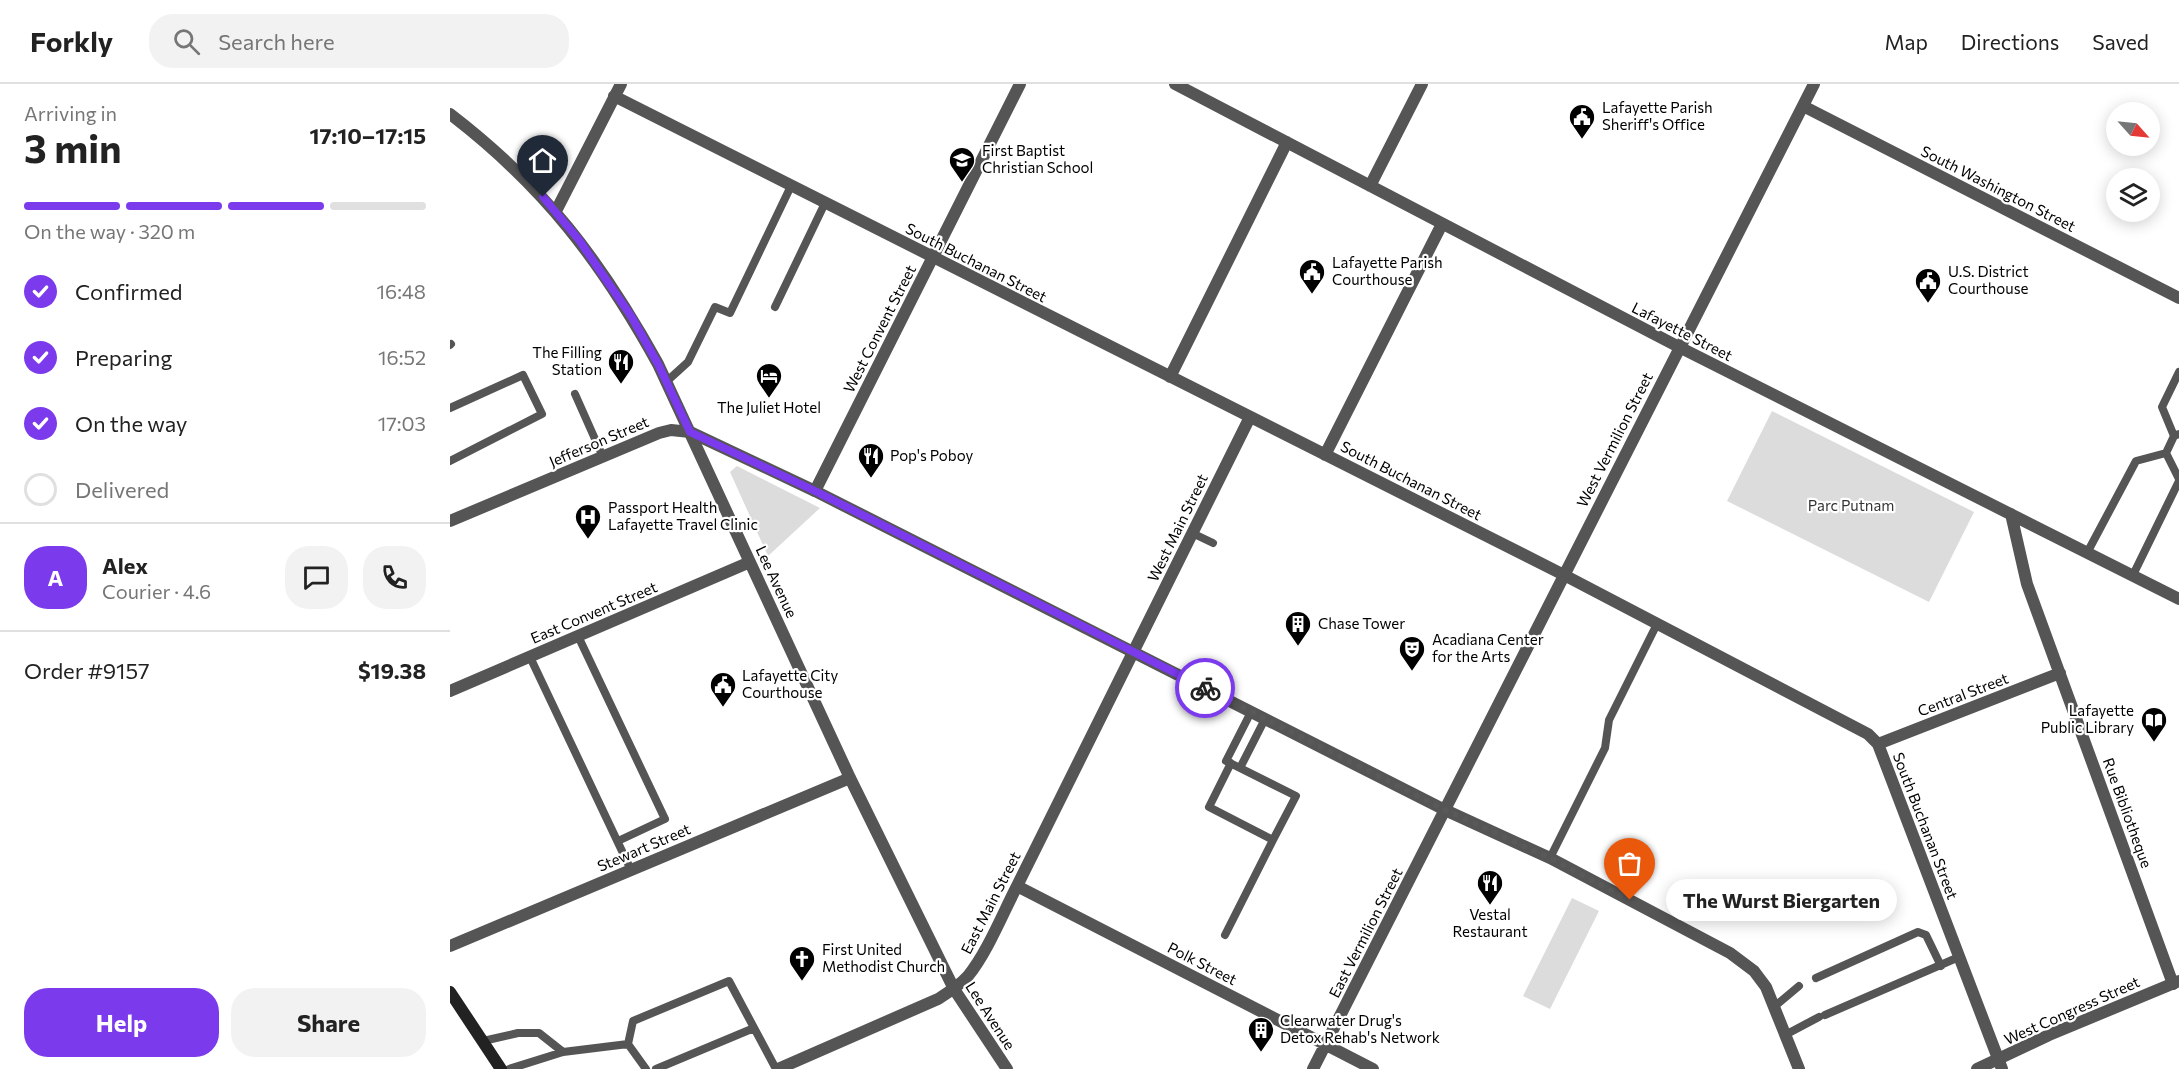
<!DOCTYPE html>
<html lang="en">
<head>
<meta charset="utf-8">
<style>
  body { margin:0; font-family:Commissioner,sans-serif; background:#f2f2f2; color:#222; height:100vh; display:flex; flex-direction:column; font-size:22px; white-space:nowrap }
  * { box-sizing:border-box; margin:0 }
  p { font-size:20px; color:#767676 }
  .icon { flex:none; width:33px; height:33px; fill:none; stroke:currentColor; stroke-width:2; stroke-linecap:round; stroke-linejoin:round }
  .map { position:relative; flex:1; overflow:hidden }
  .panel { display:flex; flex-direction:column; background:#fff; width:450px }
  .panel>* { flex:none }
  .needle { width:39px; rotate:117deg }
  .fabs { position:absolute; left:1656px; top:18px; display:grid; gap:12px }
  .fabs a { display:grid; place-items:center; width:54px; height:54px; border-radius:50%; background:#fff; box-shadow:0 3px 15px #0003; font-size:30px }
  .pin { position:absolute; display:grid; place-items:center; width:51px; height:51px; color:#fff; margin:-62px -26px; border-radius:50% 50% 50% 0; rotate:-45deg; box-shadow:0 0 6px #0007 }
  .pin .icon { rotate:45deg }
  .courier { position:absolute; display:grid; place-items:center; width:60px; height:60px; margin:-30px; border:4px solid #7c3aed; border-radius:50%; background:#fff; color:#222; box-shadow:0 2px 8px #0007 }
  .bubble { position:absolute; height:42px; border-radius:21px; background:#fff; box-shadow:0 3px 15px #0003; font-size:20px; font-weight:700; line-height:42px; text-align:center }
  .headline em { font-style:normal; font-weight:700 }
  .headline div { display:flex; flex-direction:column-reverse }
  .headline { display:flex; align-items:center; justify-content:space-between; height:102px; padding:0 24px }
  h1 { font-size:39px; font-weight:700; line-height:45px }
  .bar { display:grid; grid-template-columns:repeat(4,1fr); gap:9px 6px; align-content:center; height:72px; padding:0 24px }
  .bar i { height:8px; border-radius:4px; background:#e0e0e0 }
  .bar .current { background:#7c3aed }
  .bar p { grid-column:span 4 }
  .line { display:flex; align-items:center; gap:15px; padding:0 24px; border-top:2px solid #e0e0e0 }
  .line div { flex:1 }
  .round { display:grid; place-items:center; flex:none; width:63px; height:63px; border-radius:24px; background:#f2f2f2 }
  ol { padding:0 24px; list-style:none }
  li { display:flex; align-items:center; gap:18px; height:66px }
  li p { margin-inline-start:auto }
  li .icon { padding:6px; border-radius:50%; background:#7c3aed; color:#fff; stroke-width:4 }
  li:last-child { color:#767676 }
  li i { width:33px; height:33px; border:3px solid #e0e0e0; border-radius:50% }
  .cta { display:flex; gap:12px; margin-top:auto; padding:12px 24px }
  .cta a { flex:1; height:69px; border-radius:24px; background:#7c3aed; color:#fff; font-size:24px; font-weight:700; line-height:69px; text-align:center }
  .cta a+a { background:#f2f2f2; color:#222 }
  header { display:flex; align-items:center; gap:36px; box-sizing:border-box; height:84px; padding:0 30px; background:#fff; border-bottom:2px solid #e0e0e0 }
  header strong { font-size:28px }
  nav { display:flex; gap:33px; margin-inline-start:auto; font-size:21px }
  .search { width:420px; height:54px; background:#f2f2f2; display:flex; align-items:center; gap:15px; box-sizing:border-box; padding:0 21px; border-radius:24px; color:#767676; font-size:22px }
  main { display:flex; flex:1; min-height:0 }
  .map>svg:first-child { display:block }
  .green { fill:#dcdcdc }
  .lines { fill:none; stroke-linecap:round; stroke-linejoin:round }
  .service { stroke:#555; stroke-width:8 }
  .minor { stroke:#555; stroke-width:12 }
  .tertiary { stroke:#555; stroke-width:12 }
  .secondary { stroke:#222; stroke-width:12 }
  .done { stroke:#595959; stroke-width:6; stroke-dasharray:0 10.8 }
  .route { stroke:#7c3aed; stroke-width:8 }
  .labels { text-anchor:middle; stroke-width:4.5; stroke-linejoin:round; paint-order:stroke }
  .poi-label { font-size:15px; fill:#000; stroke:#fff; text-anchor:start }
  .street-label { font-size:15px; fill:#000; stroke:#fff }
  .park-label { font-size:15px; fill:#333; stroke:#fff }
</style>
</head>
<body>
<header>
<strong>Forkly</strong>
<div class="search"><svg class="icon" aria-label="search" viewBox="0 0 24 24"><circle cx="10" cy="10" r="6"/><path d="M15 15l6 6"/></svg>Search here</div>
<nav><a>Map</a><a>Directions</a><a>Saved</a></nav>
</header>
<main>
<section class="panel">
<div class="headline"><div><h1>3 min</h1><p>Arriving in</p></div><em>17:10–17:15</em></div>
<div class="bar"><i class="current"></i><i class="current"></i><i class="current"></i><i></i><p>On the way · 320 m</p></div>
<ol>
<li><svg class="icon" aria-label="check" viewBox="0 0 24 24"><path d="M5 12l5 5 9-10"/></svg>Confirmed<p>16:48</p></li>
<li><svg class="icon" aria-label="check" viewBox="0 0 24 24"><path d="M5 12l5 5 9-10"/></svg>Preparing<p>16:52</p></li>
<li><svg class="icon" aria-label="check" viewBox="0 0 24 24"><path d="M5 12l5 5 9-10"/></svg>On the way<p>17:03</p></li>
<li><i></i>Delivered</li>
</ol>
<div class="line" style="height:108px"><b class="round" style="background:#7c3aed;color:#fff">A</b><div><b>Alex</b><p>Courier · 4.6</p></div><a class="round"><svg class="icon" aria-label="chat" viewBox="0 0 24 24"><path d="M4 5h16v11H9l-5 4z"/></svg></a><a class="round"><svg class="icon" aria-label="phone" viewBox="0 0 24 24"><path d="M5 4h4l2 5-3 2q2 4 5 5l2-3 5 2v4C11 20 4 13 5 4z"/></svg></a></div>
<div class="line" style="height:78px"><div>Order #9157</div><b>$19.38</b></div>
<div class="cta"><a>Help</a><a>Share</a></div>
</section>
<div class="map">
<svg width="1729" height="985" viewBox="0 0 1729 985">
  <rect width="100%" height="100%" fill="#fff"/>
  <path class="green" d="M1322 327 1524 428 1479 518 1277 417Z
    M287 382 370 424 318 472 280 388Z
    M1122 814 1149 827 1100 925 1073 912Z"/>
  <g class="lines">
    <path class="service" d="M325 223 375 119
      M0 261 1 260
      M1729 288 1712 323 1724 352 1729 350
      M216 298 238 278 265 223 280 229 341 102
      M125 310 153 373
      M0 324 73 291 92 330 0 377
      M1724 352 1716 369 1729 395
      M742 449 763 459
      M1637 469 1686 377 1716 369
      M1683 491 1729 397
      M128 552 215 735 168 757
      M80 573 181 786
      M781 679 759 723 823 756 846 712 776 677 801 628
      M790 684 815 635
      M1100 774 1155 664 1159 636 1207 540
      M775 851 823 756
      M1366 894 1468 848 1476 851 1491 882
      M1324 923 1349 902
      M1375 931 1509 873
      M1335 951 1369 933
      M33 957 68 949H89L113 968
      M59 985 113 968 178 960
      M196 985 178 960 183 937 279 897 326 985
      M206 985 304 944"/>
    <path class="minor" d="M725 0 1229 263 1729 515
      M164 12 1114 491 1418 650 1428 660 1552 985
      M1353 22 1729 214
      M0 30C94 102 151 177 208 280L400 694 504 905 557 985
      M920 102 972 0
      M106 127 171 0
      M720 293 837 58
      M875 371 992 140
      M365 407 570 0
      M1561 430 1577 500 1723 900
      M0 607 300 478
      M1428 660 1610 589
      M567 802 923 985
      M0 862 400 694
      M328 985 488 915C499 908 509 902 518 892 537 869 553 829 567 802L800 333
      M863 985 1364 0"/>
    <path class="tertiary" d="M0 437 209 349 221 346 240 348 365 407 995 726 1100 774 1280 869 1304 887 1316 903 1349 985
      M1527 985 1599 951 1729 897"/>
    <path class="secondary" d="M0 908 51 985"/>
  </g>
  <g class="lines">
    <path class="done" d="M755 604 995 726 1100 774 1180 816"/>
    <path class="route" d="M93 113 129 156 181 232 208 280 240 348 365 407 755 604"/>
  </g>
  <defs>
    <g id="civic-pin" transform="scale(1.35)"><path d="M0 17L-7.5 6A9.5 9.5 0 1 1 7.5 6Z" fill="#000" stroke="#fff"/><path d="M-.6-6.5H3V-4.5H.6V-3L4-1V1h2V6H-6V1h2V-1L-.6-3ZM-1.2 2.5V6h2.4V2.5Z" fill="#fff"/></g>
    <g id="school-pin" transform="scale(1.35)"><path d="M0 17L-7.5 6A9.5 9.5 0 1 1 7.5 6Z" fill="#000" stroke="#fff"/><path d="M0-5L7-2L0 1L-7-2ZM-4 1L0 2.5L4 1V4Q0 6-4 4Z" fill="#fff"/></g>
    <g id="restaurant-pin" transform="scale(1.35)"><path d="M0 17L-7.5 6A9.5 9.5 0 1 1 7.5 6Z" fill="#000" stroke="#fff"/><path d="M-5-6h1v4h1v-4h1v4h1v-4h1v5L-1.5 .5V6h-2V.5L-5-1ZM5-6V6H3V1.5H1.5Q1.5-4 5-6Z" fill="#fff"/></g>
    <g id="hotel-pin" transform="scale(1.35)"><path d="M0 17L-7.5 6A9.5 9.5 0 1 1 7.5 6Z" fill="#000" stroke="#fff"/><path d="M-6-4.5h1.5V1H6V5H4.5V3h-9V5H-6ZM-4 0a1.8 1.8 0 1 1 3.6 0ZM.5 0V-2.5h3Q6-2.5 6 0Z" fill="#fff"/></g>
    <g id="hospital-pin" transform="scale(1.35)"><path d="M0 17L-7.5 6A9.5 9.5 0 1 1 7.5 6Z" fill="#000" stroke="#fff"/><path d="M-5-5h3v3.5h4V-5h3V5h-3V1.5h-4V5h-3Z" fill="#fff"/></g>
    <g id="building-pin" transform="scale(1.35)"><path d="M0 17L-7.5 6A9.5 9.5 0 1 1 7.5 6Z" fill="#000" stroke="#fff"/><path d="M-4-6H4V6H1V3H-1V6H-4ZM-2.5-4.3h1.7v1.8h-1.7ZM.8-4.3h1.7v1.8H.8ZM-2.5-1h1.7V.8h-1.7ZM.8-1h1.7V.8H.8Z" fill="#fff"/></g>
    <g id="theatre-pin" transform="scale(1.35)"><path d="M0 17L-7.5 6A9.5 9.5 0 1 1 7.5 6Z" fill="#000" stroke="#fff"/><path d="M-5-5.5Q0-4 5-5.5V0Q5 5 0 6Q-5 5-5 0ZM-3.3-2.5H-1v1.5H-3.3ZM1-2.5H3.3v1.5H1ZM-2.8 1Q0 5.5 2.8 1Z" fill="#fff"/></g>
    <g id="library-pin" transform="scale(1.35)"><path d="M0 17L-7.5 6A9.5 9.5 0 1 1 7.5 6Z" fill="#000" stroke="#fff"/><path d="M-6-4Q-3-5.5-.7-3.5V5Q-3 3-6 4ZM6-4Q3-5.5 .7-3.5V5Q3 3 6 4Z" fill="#fff"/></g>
    <g id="church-pin" transform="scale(1.35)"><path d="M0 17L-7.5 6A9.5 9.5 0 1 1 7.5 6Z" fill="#000" stroke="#fff"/><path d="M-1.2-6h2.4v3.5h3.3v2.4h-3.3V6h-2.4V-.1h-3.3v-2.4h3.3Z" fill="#fff"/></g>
  </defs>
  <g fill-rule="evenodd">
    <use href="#civic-pin" x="1132" y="33"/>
    <use href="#school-pin" x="512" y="76"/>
    <use href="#civic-pin" x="862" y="188"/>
    <use href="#civic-pin" x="1478" y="197"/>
    <use href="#restaurant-pin" x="171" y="278"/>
    <use href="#hotel-pin" x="319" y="292"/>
    <use href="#restaurant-pin" x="421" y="372"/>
    <use href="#hospital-pin" x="138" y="433"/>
    <use href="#building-pin" x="848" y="540"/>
    <use href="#theatre-pin" x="962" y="565"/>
    <use href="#civic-pin" x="273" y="601"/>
    <use href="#library-pin" x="1704" y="636"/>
    <use href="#restaurant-pin" x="1040" y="799"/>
    <use href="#church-pin" x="352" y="875"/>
    <use href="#building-pin" x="811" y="946"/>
  </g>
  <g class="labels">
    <g class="poi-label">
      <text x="1152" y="29">Lafayette Parish<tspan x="1152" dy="17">Sheriff's Office</tspan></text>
      <text x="532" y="72">First Baptist<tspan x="532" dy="17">Christian School</tspan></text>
      <text x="882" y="184">Lafayette Parish<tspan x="882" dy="17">Courthouse</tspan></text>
      <text x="1498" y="193">U.S. District<tspan x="1498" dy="17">Courthouse</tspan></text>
      <text x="152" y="274" text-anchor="end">The Filling<tspan x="152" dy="17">Station</tspan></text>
      <text x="319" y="329" text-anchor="middle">The Juliet Hotel</text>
      <text x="440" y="377">Pop's Poboy</text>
      <text x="158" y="429">Passport Health<tspan x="158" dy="17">Lafayette Travel Clinic</tspan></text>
      <text x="868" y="545">Chase Tower</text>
      <text x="982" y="561">Acadiana Center<tspan x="982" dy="17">for the Arts</tspan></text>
      <text x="292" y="597">Lafayette City<tspan x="292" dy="17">Courthouse</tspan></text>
      <text x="1684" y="632" text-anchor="end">Lafayette<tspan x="1684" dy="17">Public Library</tspan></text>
      <text x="1040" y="836" text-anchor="middle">Vestal<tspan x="1040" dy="17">Restaurant</tspan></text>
      <text x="372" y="871">First United<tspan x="372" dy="17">Methodist Church</tspan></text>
      <text x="830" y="942">Clearwater Drug's<tspan x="830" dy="17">Detox Rehab's Network</tspan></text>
    </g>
    <g class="street-label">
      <text transform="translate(1548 105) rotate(27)" y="5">South Washington Street</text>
      <text transform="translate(526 179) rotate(27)" y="5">South Buchanan Street</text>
      <text transform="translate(430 245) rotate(-63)" y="5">West Convent Street</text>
      <text transform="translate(1232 248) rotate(27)" y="5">Lafayette Street</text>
      <text transform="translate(1165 356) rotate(-63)" y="5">West Vermilion Street</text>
      <text transform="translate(149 358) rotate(-23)" y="5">Jefferson Street</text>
      <text transform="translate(961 397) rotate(27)" y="5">South Buchanan Street</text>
      <text transform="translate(728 444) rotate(-64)" y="5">West Main Street</text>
      <text transform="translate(326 498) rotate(65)" y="5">Lee Avenue</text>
      <text transform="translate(144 529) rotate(-23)" y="5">East Convent Street</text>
      <text transform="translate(1513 611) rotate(-21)" y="5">Central Street</text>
      <text transform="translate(1677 729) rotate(70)" y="5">Rue Bibliotheque</text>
      <text transform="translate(1475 742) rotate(69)" y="5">South Buchanan Street</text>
      <text transform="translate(194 764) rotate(-23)" y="5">Stewart Street</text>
      <text transform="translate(541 819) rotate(-63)" y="5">East Main Street</text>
      <text transform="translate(916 849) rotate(-63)" y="5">East Vermilion Street</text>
      <text transform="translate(752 880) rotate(27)" y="5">Polk Street</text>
      <text transform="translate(1622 927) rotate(-24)" y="5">West Congress Street</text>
      <text transform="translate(540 932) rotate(57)" y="5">Lee Avenue</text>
    </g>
    <g class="park-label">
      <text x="1401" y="427">Parc Putnam</text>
    </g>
  </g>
</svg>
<div class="fabs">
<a><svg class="needle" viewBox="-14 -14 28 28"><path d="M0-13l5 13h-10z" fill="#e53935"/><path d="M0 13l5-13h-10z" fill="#767676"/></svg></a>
<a><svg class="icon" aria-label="layers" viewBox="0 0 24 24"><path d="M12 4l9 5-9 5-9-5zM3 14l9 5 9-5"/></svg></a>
</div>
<div class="pin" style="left:1180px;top:816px;background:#ea580c"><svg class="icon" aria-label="bag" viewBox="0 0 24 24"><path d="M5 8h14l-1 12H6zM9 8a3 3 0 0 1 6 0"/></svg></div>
<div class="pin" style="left:93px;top:113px;background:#1f2937"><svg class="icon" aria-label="home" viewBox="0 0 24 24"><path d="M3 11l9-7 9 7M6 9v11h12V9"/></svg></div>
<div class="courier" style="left:755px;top:604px"><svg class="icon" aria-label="bike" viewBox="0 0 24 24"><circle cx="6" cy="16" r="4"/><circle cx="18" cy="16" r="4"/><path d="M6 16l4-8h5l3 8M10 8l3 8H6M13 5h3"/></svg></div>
<div class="bubble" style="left:1216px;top:795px;width:231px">The Wurst Biergarten</div>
</div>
</main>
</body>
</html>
